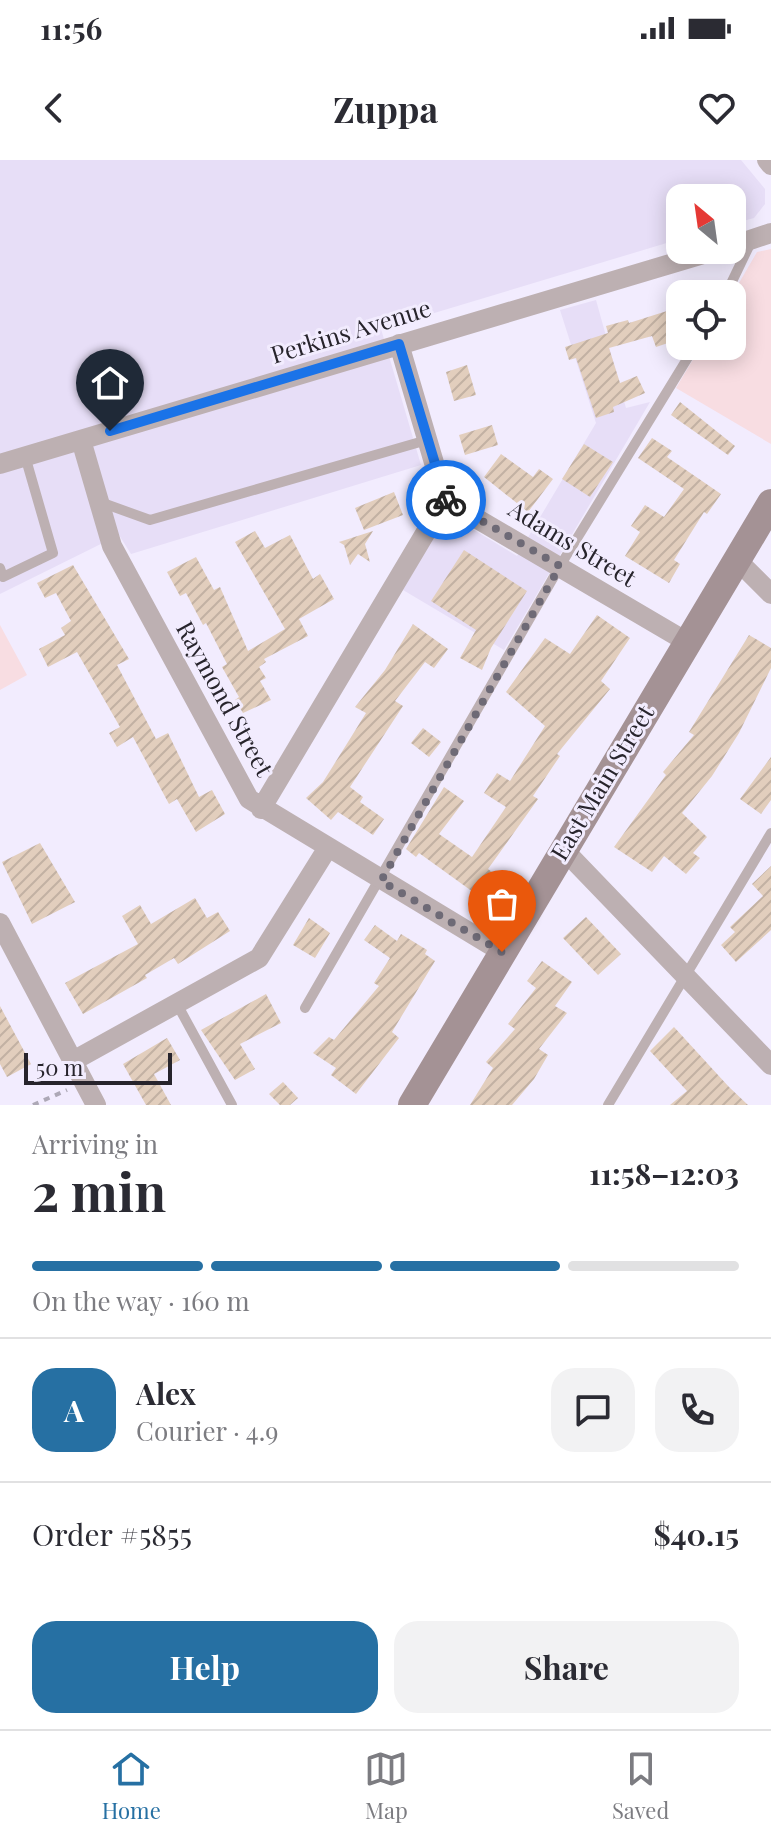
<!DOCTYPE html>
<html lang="en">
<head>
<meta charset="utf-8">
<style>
  body { margin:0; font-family:"Playfair Display",serif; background:#f2f2f3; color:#2b2b33; height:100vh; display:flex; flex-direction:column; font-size:30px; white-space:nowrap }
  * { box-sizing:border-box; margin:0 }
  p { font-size:26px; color:#7c7c81 }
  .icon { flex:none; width:44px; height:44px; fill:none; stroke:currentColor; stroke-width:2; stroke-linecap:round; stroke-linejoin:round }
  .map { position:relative; height:945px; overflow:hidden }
  .panel { display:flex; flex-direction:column; background:#fff; flex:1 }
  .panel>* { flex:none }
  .needle { width:52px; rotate:331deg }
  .fabs { position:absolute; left:666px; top:24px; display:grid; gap:16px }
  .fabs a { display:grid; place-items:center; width:80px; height:80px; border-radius:16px; background:#fff; box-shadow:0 4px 20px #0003; font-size:40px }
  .scale { position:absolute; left:24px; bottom:20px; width:148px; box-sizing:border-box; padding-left:8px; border:4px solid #27242c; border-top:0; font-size:22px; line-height:28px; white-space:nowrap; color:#27242c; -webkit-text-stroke:6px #f2ecfe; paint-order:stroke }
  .pin { position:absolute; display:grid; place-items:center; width:68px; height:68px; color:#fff; margin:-82px -34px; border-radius:50% 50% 50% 0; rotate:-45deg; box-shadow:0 0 8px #0007 }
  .pin .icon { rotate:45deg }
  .courier { position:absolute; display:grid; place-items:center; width:80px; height:80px; margin:-40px; border:6px solid #1a73e8; border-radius:50%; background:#fff; color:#222; box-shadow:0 2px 10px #0007 }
  .summary em { font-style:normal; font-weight:700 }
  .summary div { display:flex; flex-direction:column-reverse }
  .summary { display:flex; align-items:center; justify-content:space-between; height:136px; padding:0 32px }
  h1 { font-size:52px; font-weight:700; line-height:60px }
  .bar { display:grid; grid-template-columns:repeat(4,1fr); gap:12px 8px; align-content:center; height:96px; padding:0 32px }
  .bar i { height:10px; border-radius:6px; background:#e1e1e2 }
  .bar .current { background:#2670a3 }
  .bar p { grid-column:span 4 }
  .line { display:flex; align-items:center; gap:20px; padding:0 32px; border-top:2px solid #e1e1e2 }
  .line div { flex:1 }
  .round { display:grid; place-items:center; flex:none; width:84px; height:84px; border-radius:24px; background:#f2f2f3 }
  .cta { display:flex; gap:16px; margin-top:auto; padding:16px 32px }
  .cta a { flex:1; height:92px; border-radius:24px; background:#2670a3; color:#fff; font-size:32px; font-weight:700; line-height:92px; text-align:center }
  .cta a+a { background:#f2f2f3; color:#2b2b33 }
  .status { display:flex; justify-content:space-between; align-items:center; height:56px; padding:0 40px; background:#fff; direction:ltr }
  .status svg { height:22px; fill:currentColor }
  header { display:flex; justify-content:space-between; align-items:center; height:104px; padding:0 32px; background:#fff; font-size:36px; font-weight:700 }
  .menu { display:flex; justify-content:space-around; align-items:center; height:112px; border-top:2px solid #e1e1e2; background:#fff; font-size:22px; color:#7c7c81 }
  .menu a { display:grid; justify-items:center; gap:4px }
  .menu .current { color:#2670a3 }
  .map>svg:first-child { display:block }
  .commercial { fill:#f8dde2 }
  .built { fill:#e7def7 }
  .building { fill:url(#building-hatch) }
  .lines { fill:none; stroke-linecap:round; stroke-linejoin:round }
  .path { stroke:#ada8b6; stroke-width:4; stroke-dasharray:6 6; stroke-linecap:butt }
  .service { stroke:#bdb0b2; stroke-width:10 }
  .minor { stroke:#bdb0b2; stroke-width:20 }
  .secondary { stroke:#a49295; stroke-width:28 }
  .done { stroke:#6e6a76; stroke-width:8; stroke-dasharray:0 14.4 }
  .route { stroke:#1a73e8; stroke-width:10 }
  .labels { text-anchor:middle; stroke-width:6; stroke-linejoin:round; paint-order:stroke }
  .street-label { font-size:24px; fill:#27242c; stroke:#f2ecfe }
</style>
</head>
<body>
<div class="status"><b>11:56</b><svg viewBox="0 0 49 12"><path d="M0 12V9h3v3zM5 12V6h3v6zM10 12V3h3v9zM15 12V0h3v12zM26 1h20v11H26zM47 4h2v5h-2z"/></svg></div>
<header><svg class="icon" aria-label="back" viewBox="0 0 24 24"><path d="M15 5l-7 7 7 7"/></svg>Zuppa<svg class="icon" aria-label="heart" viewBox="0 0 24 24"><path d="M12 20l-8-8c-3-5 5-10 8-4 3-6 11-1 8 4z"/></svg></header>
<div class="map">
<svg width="771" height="945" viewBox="0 0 771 945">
  <defs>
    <pattern id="building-hatch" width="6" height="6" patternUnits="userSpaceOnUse" patternTransform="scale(2)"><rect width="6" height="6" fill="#e2cebd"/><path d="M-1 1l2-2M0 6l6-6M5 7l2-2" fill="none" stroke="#c2b1a3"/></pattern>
  </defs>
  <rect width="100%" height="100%" fill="#f2ecfe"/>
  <path class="commercial" d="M771 89V284L676 228 701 186H732V135L757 92Z
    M0 465 27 515 0 530Z"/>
  <path class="built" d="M0 0H741L765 29V44L754 58 732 64V38H680V79L381 169 421 305 131 394 119 375 0 434Z
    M596 140 626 248 650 242 504 490 403 430 439 367 449 359H456L517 396 596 263 560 150Z"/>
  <path class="building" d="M667 151 677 180 656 187 652 176 609 188 620 223 637 216 645 233 613 247 614 252 596 258 576 198 569 200 565 187 608 173 606 166 628 160 629 163Z
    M467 205 476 235 454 241 446 212Z
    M680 242 735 286 728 295 671 255Z
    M492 265 498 285 465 295 459 275Z
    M652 278 672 291 667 297 721 334 707 354 704 352 674 400 680 404 669 423 625 396 640 372 631 366 645 345 664 357 684 329 638 298Z
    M584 284 613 302 590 337 562 319Z
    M501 294 533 317 539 309 553 319 528 352 484 317Z
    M394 332 403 355 364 370 355 348Z
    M255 371 265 388 290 375 313 419 320 414 334 439 299 459 308 476 264 499 266 502 259 507 266 518 260 521 271 540 243 553 235 540 239 537 222 507 227 504 206 463 203 465 186 433 180 436 167 412 196 397 214 430 220 427 248 491 285 469 235 382Z
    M373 371 365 384 370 402 358 394 350 405 344 385 339 382Z
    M464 390 527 431 491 488 482 510 460 498 476 470 431 441Z
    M73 405 129 499 117 505 156 579 168 573 199 637 212 630 225 654 196 672 177 639 169 644 133 577 117 587 109 573 120 567 77 492 48 507 39 489 65 475 61 468 71 461 56 433 45 438 37 423Z
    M597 455 630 478 601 521 610 529 557 594 560 596 533 636 538 639 488 709 496 715 480 737 419 693 416 697 406 689 444 627 464 641 439 674 472 697 506 647 484 633 497 613 510 621 545 566 506 532 545 478 570 494Z
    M413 464 448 489 434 508 425 502 395 541 403 546 350 627 363 637 360 642 384 659 373 675 338 652 331 660 306 638 323 622 348 582 366 553 355 547 385 510Z
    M749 475 771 488V508L739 573 712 616 682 653 707 677 693 693 700 698 686 714 664 696 652 712 614 687 666 615 663 612 694 575 689 572Z
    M423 568 441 582 429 597 411 583Z
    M771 597V640L761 654 740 639Z
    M40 683 75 742 32 764 2 702Z
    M771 706V770L736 802 721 785 735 772 730 767 763 736 752 724Z
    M195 738 207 758 218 752 230 771 178 804 174 798 145 815 147 818 83 854 65 823 138 784 122 756 140 745 151 764Z
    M586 757 621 794 598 815 563 778Z
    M309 758 330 773 315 798 293 785Z
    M375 765 397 781 401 774 427 790 425 794 435 801 392 872 399 878 356 934 331 915 336 908 313 893 329 877 334 880 379 826 374 823 390 798 364 780Z
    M542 801 572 822 555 846 567 853 539 889 548 895 534 919 512 945H470L493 908 486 902 515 869 508 864 536 828 527 821Z
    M266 834 281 863 240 884 255 909 235 920 201 870Z
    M0 846 31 904 7 917 0 904Z
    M674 867 729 927 748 945H670L687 931 650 891Z
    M167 878 180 900 154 914 171 945H146L123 904Z
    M283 922 298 938 290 945H280L269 934Z"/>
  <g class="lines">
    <path class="path" d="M33 945 67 930"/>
    <path class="service" d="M726 134 751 82
      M100 342 150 360 427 280
      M0 408 3 417 53 393 25 296
      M177 844 232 945
      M305 848 560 406 695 186
      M608 945 771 673"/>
    <path class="minor" d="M767 0 771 5
      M732 86 771 73
      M399 184 445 340 687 482
      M81 280 112 386 249 639 502 792
      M0 304 717 90
      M737 400 771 434
      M261 649 445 340
      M564 690 771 905
      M0 763 96 945
      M73 901 259 798 327 689"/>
    <path class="secondary" d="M412 945 771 343"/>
  </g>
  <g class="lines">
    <path class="done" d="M446 340 560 406 381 721 502 792"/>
    <path class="route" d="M110 271 399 184 446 340"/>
  </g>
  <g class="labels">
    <g class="street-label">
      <text transform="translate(351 172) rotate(-17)" y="8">Perkins Avenue</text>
      <text transform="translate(572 384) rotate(31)" y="8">Adams Street</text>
      <text transform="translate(224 539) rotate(61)" y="8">Raymond Street</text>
      <text transform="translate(603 623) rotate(-59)" y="8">East Main Street</text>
    </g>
  </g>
</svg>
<div class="fabs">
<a><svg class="needle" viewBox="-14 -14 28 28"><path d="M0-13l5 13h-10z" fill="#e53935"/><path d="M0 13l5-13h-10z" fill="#7c7c81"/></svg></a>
<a><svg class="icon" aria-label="locate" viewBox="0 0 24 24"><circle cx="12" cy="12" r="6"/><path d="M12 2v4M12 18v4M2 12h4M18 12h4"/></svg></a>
</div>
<div class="scale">50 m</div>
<div class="pin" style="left:502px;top:792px;background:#ea580c"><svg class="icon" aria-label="bag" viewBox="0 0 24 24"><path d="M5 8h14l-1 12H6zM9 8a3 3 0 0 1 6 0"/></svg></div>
<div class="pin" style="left:110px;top:271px;background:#1f2937"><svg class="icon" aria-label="home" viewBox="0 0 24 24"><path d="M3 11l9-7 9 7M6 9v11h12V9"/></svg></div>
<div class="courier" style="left:446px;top:340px"><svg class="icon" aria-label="bike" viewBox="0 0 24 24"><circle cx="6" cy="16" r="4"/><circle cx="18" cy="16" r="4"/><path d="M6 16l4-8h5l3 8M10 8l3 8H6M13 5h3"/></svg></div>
</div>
<section class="panel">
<div class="summary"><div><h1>2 min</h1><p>Arriving in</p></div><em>11:58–12:03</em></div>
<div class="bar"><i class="current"></i><i class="current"></i><i class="current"></i><i></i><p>On the way · 160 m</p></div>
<div class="line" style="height:144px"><b class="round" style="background:#2670a3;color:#fff">A</b><div><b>Alex</b><p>Courier · 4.9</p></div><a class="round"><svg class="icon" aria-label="chat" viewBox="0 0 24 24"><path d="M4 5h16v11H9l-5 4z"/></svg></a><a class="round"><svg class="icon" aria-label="phone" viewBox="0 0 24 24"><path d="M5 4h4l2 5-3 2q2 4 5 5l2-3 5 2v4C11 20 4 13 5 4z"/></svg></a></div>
<div class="line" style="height:104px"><div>Order #5855</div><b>$40.15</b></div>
<div class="cta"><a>Help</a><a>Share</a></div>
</section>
<nav class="menu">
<a class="current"><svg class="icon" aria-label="home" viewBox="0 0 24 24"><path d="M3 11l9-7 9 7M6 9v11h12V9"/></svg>Home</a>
<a><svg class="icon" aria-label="map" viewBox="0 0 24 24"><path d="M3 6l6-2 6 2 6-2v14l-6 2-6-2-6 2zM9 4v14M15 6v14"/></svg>Map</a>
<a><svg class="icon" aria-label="saved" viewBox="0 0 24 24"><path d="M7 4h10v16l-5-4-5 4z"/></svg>Saved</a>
</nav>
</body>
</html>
